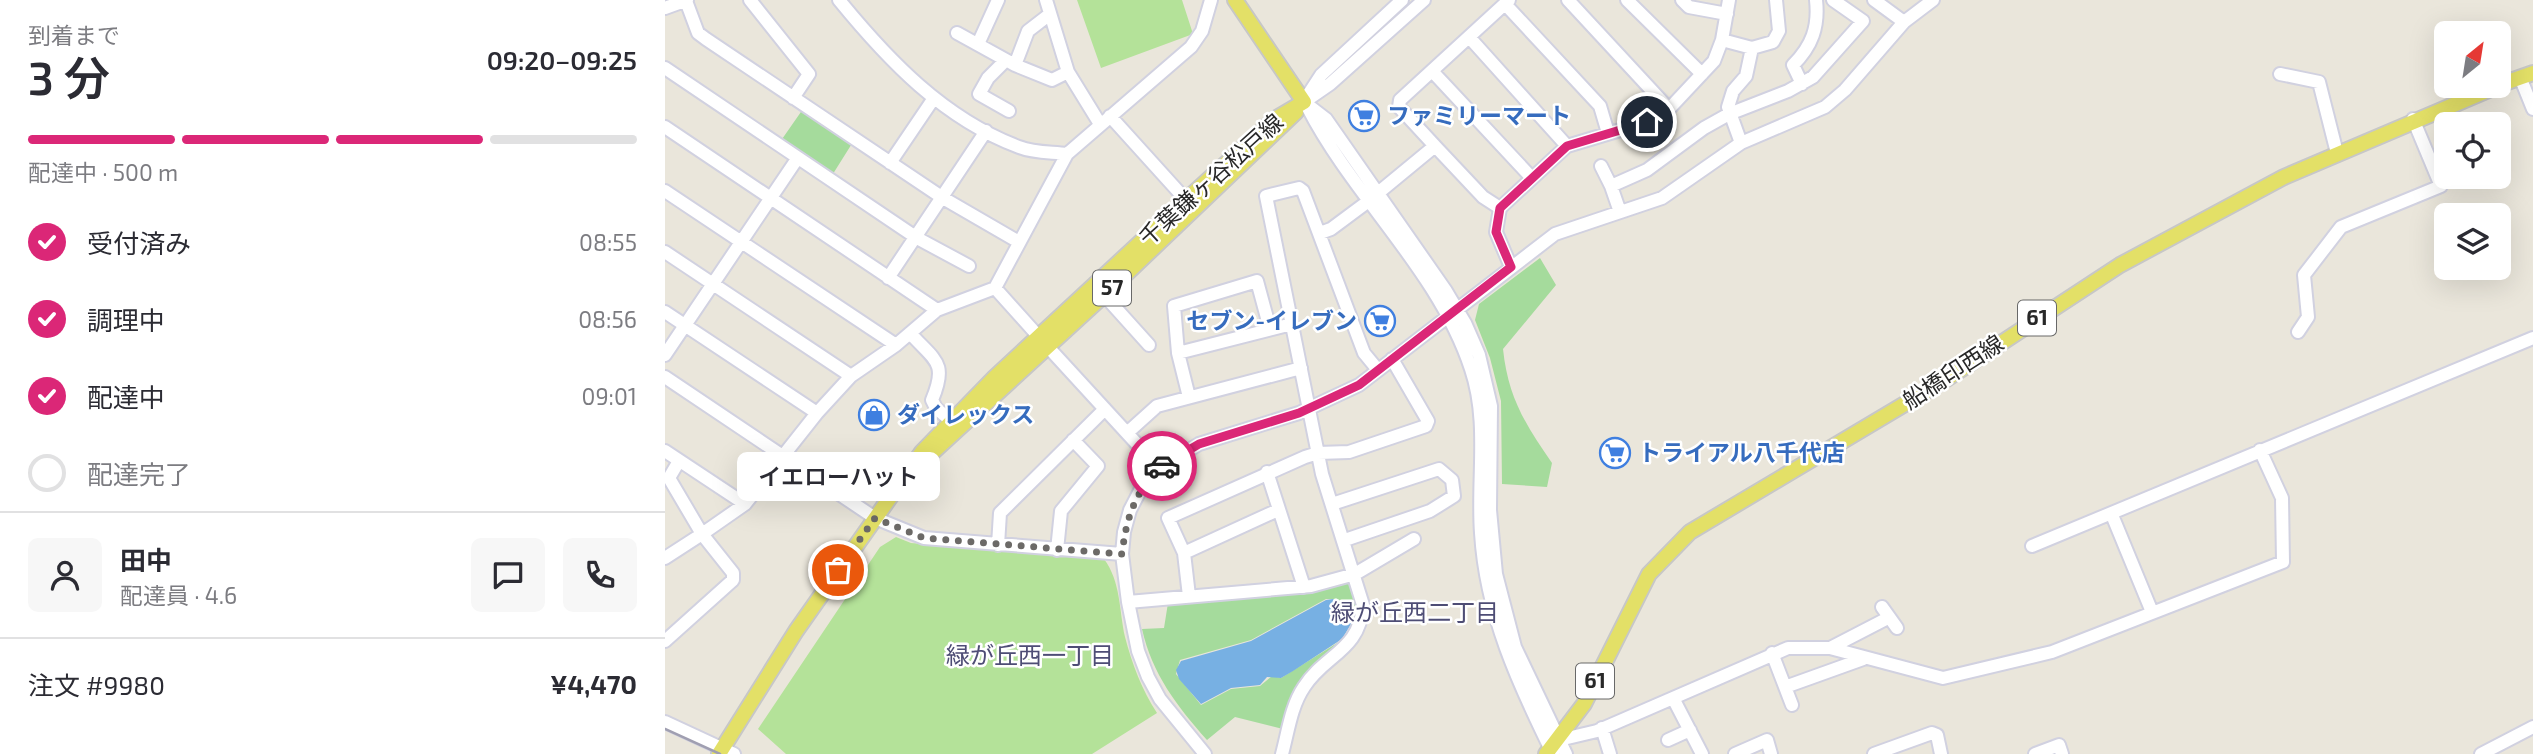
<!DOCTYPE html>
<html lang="ja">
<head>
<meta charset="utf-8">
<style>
  body { margin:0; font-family:"Exo 2","Noto Sans JP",sans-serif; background:#f7f7f7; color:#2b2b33; height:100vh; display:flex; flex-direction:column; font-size:26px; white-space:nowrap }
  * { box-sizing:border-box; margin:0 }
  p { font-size:23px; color:#7c7c81 }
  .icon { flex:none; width:38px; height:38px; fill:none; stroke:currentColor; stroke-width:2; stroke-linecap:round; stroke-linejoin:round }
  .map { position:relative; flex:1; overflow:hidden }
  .sheet { display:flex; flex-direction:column; background:#fff; width:665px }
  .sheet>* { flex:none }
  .needle { width:46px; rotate:30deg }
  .fabs { position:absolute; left:1769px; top:21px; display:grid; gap:14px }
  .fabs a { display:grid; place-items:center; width:77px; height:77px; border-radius:10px; background:#fff; box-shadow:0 7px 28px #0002; font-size:35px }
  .pin { position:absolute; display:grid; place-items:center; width:60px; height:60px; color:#fff; margin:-30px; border:4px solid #fff; border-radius:50%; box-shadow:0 2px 7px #0007 }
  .courier { position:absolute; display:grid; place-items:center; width:70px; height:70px; margin:-35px; border:5px solid #db2777; border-radius:50%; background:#fff; color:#222; box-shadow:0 2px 9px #0007 }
  .bubble { position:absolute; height:49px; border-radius:10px; background:#fff; box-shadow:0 7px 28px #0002; font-size:23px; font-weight:600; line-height:49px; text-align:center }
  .summary em { font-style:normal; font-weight:600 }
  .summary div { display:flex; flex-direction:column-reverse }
  .summary { display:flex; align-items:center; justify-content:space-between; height:119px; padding:0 28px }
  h1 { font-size:46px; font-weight:600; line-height:52px }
  .bar { display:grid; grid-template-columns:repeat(4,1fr); gap:10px 7px; align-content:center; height:84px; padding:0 28px }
  .bar i { height:9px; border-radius:5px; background:#e1e1e2 }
  .bar .current { background:#db2777 }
  .bar p { grid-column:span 4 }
  .line { display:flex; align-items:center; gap:18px; padding:0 28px; border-top:2px solid #e1e1e2 }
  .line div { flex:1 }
  .round { display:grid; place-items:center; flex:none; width:74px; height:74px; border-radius:10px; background:#f7f7f7 }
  ol { padding:0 28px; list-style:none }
  li { display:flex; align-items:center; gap:21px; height:77px }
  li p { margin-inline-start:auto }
  li .icon { padding:7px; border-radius:50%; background:#db2777; color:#fff; stroke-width:4 }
  li:last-child { color:#7c7c81 }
  li i { width:38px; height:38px; border:4px solid #e1e1e2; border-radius:50% }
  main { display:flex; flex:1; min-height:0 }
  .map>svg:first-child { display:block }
  .green { fill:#a5db9c }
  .pitch { fill:#b4e299 }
  .water { fill:#77b0e3 }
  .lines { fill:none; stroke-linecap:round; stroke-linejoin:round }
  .minor-casing { stroke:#d1d1e0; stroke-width:16 }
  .major-casing { stroke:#c7c7c7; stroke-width:18 }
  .minor { stroke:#fff; stroke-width:12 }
  .major { stroke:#e3e067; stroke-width:14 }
  .rail { stroke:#a09fb1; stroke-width:2.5 }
  .done { stroke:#6c6a67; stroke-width:7; stroke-dasharray:0 12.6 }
  .route { stroke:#db2777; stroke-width:9 }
  .labels { text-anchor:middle; stroke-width:5; stroke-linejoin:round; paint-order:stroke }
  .shield { fill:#fff; stroke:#686868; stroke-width:2 }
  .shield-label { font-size:21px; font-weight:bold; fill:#282828 }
  .shop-label { font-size:23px; font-weight:bold; fill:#366cbe; stroke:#fff; text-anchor:start }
  .street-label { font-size:23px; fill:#282828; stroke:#fff }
  .neighbourhood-label { font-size:24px; fill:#4e4d75; stroke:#fff }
</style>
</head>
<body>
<main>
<section class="sheet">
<div class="summary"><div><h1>3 分</h1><p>到着まで</p></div><em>09:20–09:25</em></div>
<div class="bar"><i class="current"></i><i class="current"></i><i class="current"></i><i></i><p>配達中 · 500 m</p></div>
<ol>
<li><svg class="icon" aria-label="check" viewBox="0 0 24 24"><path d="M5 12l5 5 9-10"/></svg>受付済み<p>08:55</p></li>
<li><svg class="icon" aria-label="check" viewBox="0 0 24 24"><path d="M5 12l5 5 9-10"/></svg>調理中<p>08:56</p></li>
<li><svg class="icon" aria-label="check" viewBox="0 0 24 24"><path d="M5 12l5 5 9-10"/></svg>配達中<p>09:01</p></li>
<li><i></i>配達完了</li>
</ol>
<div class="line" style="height:126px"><a class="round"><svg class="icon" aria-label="person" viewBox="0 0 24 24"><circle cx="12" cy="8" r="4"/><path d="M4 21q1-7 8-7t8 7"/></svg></a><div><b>田中</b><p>配達員 · 4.6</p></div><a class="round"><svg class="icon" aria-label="chat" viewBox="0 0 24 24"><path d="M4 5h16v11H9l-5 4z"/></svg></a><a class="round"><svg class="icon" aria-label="phone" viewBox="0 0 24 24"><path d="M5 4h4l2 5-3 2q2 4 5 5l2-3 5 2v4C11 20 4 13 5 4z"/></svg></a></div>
<div class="line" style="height:91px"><div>注文 #9980</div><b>¥4,470</b></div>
</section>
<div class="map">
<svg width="1868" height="754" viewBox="0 0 1868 754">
  <rect width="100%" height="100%" fill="#eae6db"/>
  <path class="green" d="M138 109 188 142 166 177 115 142Z
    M875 258 891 285 838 349C843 397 860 424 887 463L882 487 837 484 836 401 825 358 810 320 814 304Z
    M686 580 691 607 668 599H661L586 640 515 660 511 674 536 705 566 689 595 686 607 676 616 678 677 640 684 631 685 635C652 667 629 681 618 729L570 717 542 740C512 706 487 674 477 629L499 628 503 603Z"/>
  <path class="pitch" d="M412 0H517L528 34 436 68Z
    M231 537 246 543 439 559C456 582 454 610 460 637 467 664 477 690 492 713L427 754H121L93 729 215 547Z"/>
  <path class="water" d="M668 599 688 606 686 624 677 639 628 671 616 678 602 677 595 685 566 688 536 704 514 679 511 670 516 661 586 641 661 600Z"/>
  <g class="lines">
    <g class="minor-casing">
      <path id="minor" d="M85 0 144 74 128 98
        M174 0C223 60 279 119 354 147 369 153 386 152 402 154
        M381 0 403 72 435 124
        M903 0 1004 109
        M962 0 1037 74
        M1017 0 1024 7 1062 14
        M1209 0 1239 22
        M21 1 33 33 41 39 278 198 354 242
        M840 4 935 106 943 133
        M0 8 22 0
        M292 33 350 65 387 80 403 72
        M804 37 902 146
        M1057 40 1087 48 1108 42 1114 31 1111 0
        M313 44 333 0
        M341 60 323 78 314 94 344 111
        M350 65 363 31 385 14
        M0 68 252 238 304 266
        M767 71 866 177
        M1615 74 1654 82 1672 153
        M1855 77 1868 109
        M1137 84 1128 65C1147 46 1154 27 1151 0
        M641 98 656 75 737 0
        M639 102 661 119 781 291 800 323 814 355 826 406 825 510 831 574 850 647 901 754
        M639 102 665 84 759 0
        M643 108C690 199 774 271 806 369 824 422 812 478 816 533 821 614 853 683 888 754
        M445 116 521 200
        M0 127 272 310
        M1076 143 1063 107 1068 91 1081 76 1087 48
        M770 146 818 197 835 208
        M225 163 269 98
        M936 166 946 186
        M0 191 231 345
        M713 193 770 146 734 107 735 100 844 0
        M955 212 946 186 982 170 1039 128 1064 114 1123 91 1148 77 1198 21 1168 0
        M655 233 666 229 705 200
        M0 252 186 376
        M846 267 831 232 835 208 902 146 982 122 1004 109 1049 61 1057 40 1064 0
        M223 278 321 131
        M439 295 484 345
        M0 312 152 413
        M1633 332 1643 317 1639 275 1676 227 1776 186 1748 119
        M245 333C270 361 283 362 267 400L271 408 286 421
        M374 337 330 288 402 154 526 47 537 31 546 0
        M383 347 494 468
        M513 353 627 324
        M0 355 132 159
        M0 377 210 518 259 538 457 554
        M524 397 513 353 509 306 592 281 605 329
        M462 433 492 406 636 368
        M0 451 80 504
        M602 472 639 587
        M667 504 774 469 787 480 789 496 765 511 680 540
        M1447 515 1487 612
        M333 545 335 513 440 409
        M1367 546 1868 338
        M392 550 396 511 433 466 408 440
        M519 553 613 510
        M0 558 37 534 4 478 14 461
        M524 596 519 553 503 518 640 457 653 453 684 452 761 426 763 421 727 359
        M463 602 646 586 690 574 749 539
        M1217 607 1232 628
        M0 641 68 580V573L37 534 80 504 152 413 186 376 231 345 272 310 330 288
        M1165 648 1223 618
        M1107 653 1127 705
        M1120 687 1198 659
        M1008 698 1037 754
        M0 722 69 754
        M937 728 945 754
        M894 740 932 731 1123 648H1165L1278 678 1387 652 1618 562 1617 498 1595 450
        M1003 740 1025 730
        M540 754 495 699 483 677 473 651 463 602 457 554 459 532 465 510 478 485 494 468 534 444 634 413 694 385 890 234 997 198 1076 143 1160 107 1180 90 1239 22 1268 0
        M617 754C623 732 626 706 639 687 660 654 695 651 698 605L657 474 601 196 634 188 638 191 699 353 713 370
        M1070 754 1102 740 1106 754
        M1209 754 1267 733 1272 735 1276 754
        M1370 754 1394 745 1397 754
        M1816 754 1868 727"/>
    </g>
    <g class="major-casing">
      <path id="major" d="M570 0 639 102
        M1834 85 1868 73
        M257 462 439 295 631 112
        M54 754 131 631 257 452 330 377 521 200 610 119 639 102
        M881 754 919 704 984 574 1025 532 1280 380 1455 265 1619 177 1833 86"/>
    </g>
    <use href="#minor" class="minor"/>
    <use href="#major" class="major"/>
    <path class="rail" d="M0 729 55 754"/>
  </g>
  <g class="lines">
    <path class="done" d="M173 570 210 518 259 538 457 554C461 519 470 490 497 466"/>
    <path class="route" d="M497 466 534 444 634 413 694 385 846 267 831 232 835 208 902 146 982 122"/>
  </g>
  <defs>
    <g id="supermarket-ring" transform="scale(1.575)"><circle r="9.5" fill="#fff" stroke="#3f7fe0" stroke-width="1.5"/><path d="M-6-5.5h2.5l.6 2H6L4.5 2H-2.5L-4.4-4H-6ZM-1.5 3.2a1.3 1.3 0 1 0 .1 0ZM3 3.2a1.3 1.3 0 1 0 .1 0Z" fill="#3f7fe0"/></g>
    <g id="shop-ring" transform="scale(1.575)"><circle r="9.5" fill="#fff" stroke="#3f7fe0" stroke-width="1.5"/><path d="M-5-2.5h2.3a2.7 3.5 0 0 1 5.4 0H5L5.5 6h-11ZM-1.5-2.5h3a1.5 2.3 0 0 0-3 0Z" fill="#3f7fe0"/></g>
  </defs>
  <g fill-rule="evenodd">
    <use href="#supermarket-ring" x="699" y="116"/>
    <use href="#supermarket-ring" x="715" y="321"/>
    <use href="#shop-ring" x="209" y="415"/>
    <use href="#supermarket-ring" x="950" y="453"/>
  </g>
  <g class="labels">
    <g class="shield">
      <rect x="428" y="270.5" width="38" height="35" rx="5"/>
      <rect x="1353" y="300.5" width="38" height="35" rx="5"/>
      <rect x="911" y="663.5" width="38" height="35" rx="5"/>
    </g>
    <g class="shield-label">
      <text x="447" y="295">57</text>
      <text x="1372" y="325">61</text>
      <text x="930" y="688">61</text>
    </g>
    <g class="shop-label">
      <text x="722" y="124">ファミリーマート</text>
      <text x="692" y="329" text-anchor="end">セブン-イレブン</text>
      <text x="232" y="423">ダイレックス</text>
      <text x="973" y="461">トライアル八千代店</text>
    </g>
    <g class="street-label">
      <text transform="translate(546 180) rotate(-42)" y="8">千葉鎌ヶ谷松戸線</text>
      <text transform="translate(1288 372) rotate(-33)" y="8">船橋印西線</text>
    </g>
    <g class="neighbourhood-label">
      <text x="750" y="621">緑が丘西二丁目</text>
      <text x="365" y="664">緑が丘西一丁目</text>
    </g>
  </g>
</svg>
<div class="fabs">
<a><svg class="needle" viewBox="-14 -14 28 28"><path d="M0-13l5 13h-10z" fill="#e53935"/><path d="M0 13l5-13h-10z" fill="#7c7c81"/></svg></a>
<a><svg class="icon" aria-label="locate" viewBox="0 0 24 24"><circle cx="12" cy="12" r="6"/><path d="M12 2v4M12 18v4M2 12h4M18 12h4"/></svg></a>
<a><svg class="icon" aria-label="layers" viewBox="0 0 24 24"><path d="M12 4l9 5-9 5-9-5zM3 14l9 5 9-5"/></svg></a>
</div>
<div class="pin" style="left:173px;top:570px;background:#ea580c"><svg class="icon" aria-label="bag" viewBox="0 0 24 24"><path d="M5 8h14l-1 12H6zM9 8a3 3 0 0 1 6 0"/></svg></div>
<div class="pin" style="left:982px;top:122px;background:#1f2937"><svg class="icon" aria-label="home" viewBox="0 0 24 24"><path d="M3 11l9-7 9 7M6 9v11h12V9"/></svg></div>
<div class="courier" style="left:497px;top:466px"><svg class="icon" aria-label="car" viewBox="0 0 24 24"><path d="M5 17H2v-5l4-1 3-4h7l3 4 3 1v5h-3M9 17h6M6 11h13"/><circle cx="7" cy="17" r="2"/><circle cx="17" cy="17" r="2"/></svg></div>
<div class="bubble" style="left:72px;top:452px;width:203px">イエローハット</div>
</div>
</main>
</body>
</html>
